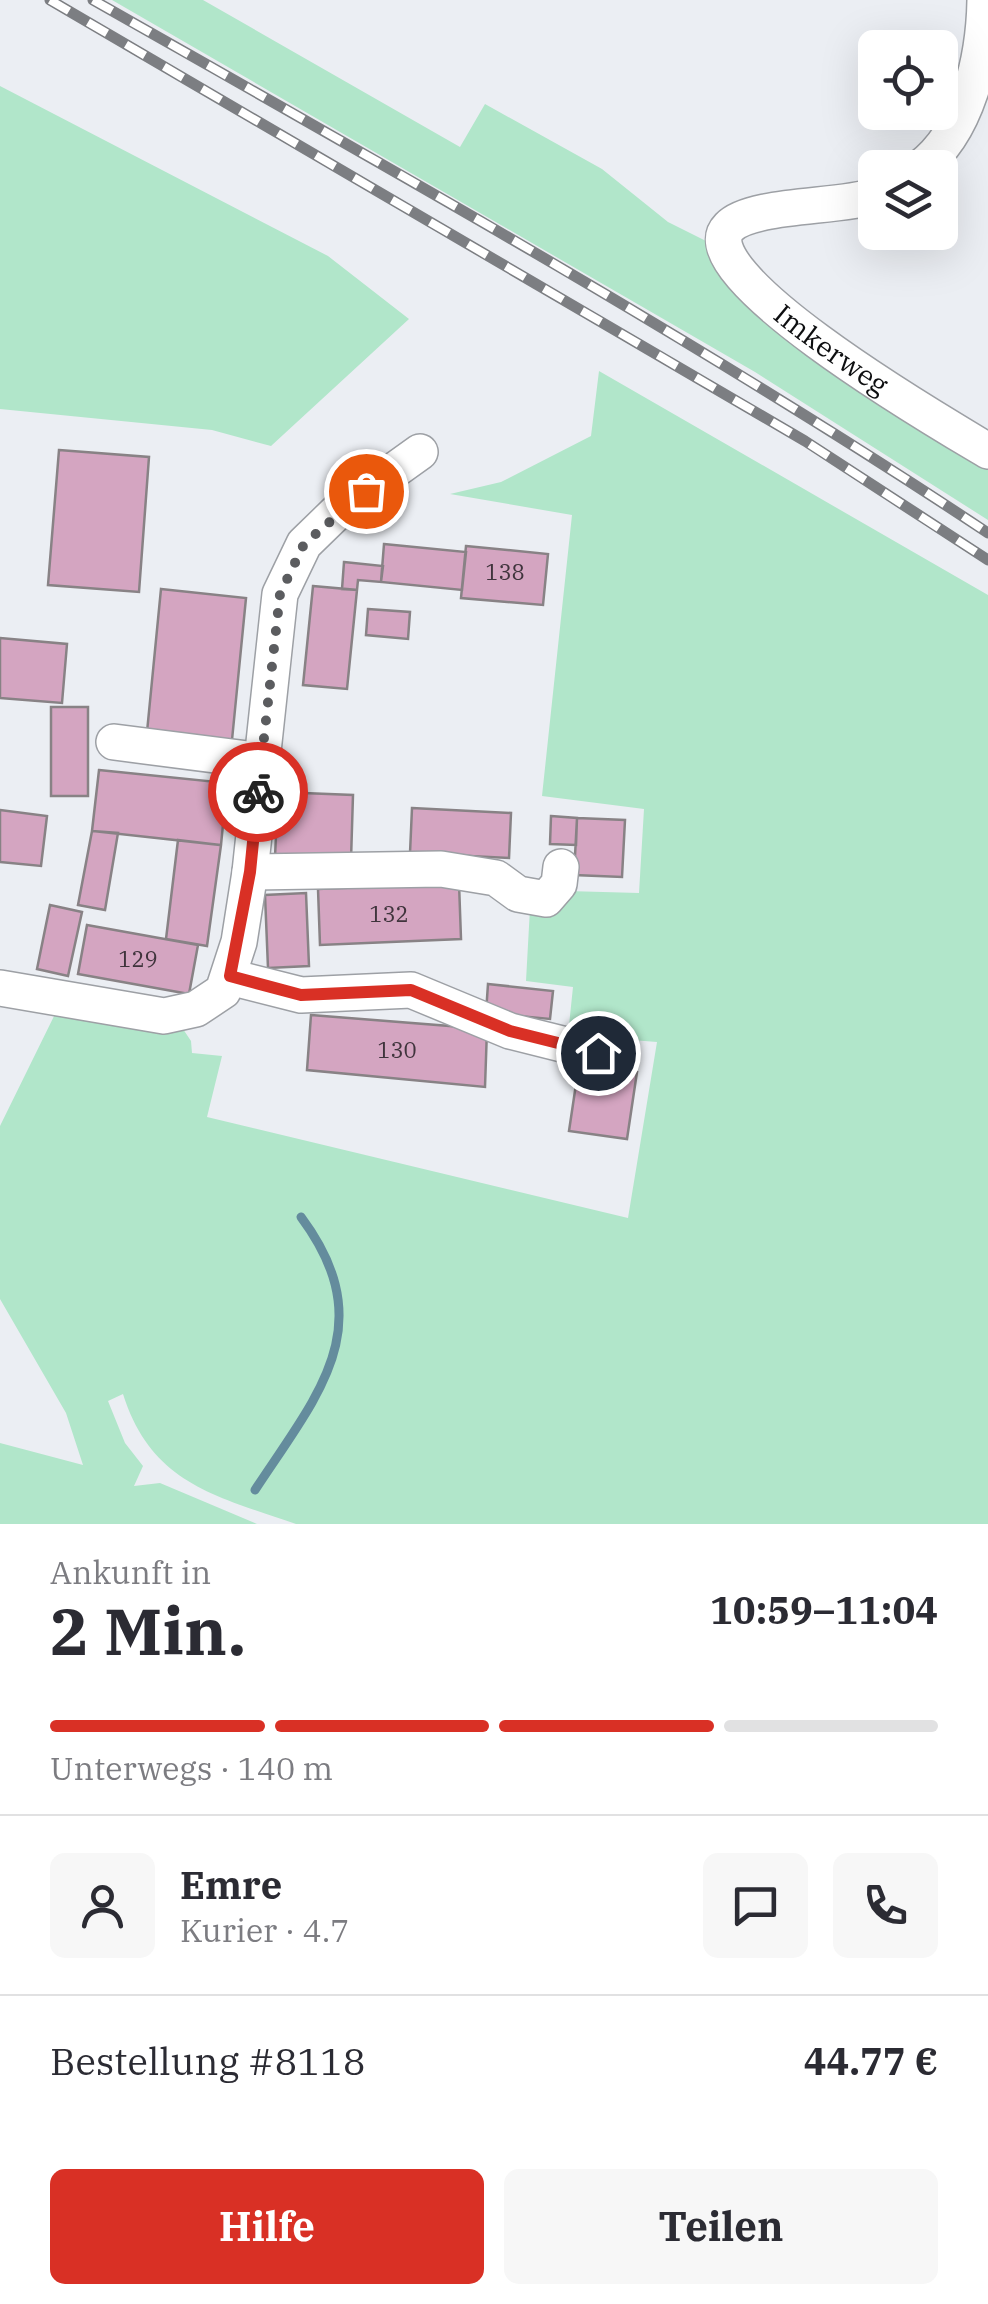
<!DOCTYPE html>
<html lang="de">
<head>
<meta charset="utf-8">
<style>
  body { margin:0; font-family:"IBM Plex Serif",serif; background:#f7f7f7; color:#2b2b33; height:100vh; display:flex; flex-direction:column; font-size:38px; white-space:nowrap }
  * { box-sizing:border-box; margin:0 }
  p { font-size:32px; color:#7c7c81 }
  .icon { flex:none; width:55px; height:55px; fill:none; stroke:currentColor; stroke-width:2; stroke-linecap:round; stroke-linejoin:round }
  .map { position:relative; height:1524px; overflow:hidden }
  .details { display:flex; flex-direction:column; background:#fff; flex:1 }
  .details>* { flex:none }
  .buttons { position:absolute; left:858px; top:30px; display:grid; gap:20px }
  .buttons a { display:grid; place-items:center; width:100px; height:100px; border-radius:15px; background:#fff; box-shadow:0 10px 40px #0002; font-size:50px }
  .pin { position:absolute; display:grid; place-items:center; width:85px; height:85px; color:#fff; margin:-42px; border:5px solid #fff; border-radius:50%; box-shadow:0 2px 10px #0007 }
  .courier { position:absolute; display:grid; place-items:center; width:100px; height:100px; margin:-50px; border:8px solid #d93025; border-radius:50%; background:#fff; color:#222; box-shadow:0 2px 12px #0007 }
  .summary em { font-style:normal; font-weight:700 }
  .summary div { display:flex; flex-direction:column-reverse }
  .summary { display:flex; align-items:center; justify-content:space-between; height:170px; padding:0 50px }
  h1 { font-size:65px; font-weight:700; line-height:75px }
  .bar { display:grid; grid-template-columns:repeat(4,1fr); gap:15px 10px; align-content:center; height:120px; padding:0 50px }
  .bar i { height:12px; border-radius:8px; background:#e1e1e2 }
  .bar .current { background:#d93025 }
  .bar p { grid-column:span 4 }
  .line { display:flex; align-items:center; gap:25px; padding:0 50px; border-top:2px solid #e1e1e2 }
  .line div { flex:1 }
  .round { display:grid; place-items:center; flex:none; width:105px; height:105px; border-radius:15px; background:#f7f7f7 }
  .button { display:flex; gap:20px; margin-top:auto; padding:20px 50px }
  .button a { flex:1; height:115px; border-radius:15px; background:#d93025; color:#fff; font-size:40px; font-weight:700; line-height:115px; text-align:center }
  .button a+a { background:#f7f7f7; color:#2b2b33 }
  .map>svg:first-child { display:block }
  .green { fill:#b1e6ca }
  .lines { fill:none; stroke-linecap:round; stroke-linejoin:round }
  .stream { stroke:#648c9d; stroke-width:9 }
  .building { fill:#d4a5c1; stroke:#888285; stroke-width:2.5 }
  .minor-casing { stroke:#9da0a5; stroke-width:38 }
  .minor { stroke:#fff; stroke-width:35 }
  .rail-casing { stroke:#7c7e82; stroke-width:11 }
  .rail { stroke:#fff; stroke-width:8; stroke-dasharray:22; stroke-linecap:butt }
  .done { stroke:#5b5c5f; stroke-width:10; stroke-dasharray:0 18 }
  .route { stroke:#d93025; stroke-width:12 }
  .labels { text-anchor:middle; stroke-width:8; stroke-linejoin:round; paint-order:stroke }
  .number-label { font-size:22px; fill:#3f343c }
  .street-label { font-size:28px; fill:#0d0e10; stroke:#fff }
</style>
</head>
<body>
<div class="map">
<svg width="988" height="1524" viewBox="0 0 988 1524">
  <rect width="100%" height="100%" fill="#ebeef3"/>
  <path class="green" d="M112 0H203L460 147 485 104 602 169 668 222 712 244 988 465V520L755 372Z
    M0 86 328 256 409 319 271 446 212 430 0 409Z
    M599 371 988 595V1524H296C215 1496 151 1483 123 1394L108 1401 125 1443 143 1466 134 1486 160 1483 257 1524H0V1443L83 1465 66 1413 0 1299V1126L59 1006 181 1026 191 1041 192 1053 222 1056 207 1117 628 1218 657 1042 568 1035 573 987 526 981 531 890 639 893 644 809 542 796 572 515 450 494 501 482 591 436Z"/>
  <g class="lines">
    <path class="stream" d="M255 1490C318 1394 382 1326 301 1217"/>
  </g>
  <path class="building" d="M59 450 149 457 139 592 48 585Z
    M384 544 466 552 462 590 381 582Z
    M466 546 548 554 543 605 461 598Z
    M344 562 383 566 381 582 358 580 357 590 342 589Z
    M313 586 357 590 347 689 303 685Z
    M161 589 246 598 232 740 147 732Z
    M368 609 410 612 408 639 366 635Z
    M0 638 67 644 62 703 0 698Z
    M51 707H88V796H51Z
    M99 770 227 783 221 845 92 831Z
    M278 792 353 795 351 860 275 857Z
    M412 808 511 813 509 858 410 853Z
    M0 810 47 816 41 866 0 862Z
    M551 816 577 818 576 845 550 844Z
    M577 818 625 820 622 877 574 875Z
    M92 831 118 833 105 910 78 905Z
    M178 840 221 845 207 946 166 939Z
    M459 883 461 939 320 945 318 889Z
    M306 893 309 966 268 968 265 895Z
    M50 905 82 912 68 976 37 969Z
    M87 925 198 945 189 994 78 974Z
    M488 984 553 991 550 1019 486 1013Z
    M311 1015 487 1029 485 1087 307 1070Z
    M579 1064 637 1072 627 1139 569 1131Z"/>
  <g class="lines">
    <g class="minor-casing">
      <g id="minor">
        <path d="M920 168C968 132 984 58 985 0"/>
        <path id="s1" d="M875 196C838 208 751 204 729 227 683 274 953 430 988 451"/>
        <path d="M114 742 262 761"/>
        <path d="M250 872 441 869 496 878 518 894 546 899 559 884 561 867"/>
        <path d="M230 977 301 995 411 990 510 1031 598 1053"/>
        <path d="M0 988 164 1016 196 1009 223 991 239 942 250 872 280 594 304 544 339 510 420 452"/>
      </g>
    </g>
    <use href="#minor" class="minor"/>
    <g class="rail-casing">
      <path id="rail" d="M50 0 805 441 988 560
        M93 0C394 171 699 341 988 533"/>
    </g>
    <use href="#rail" class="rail"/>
  </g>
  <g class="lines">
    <path class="done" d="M258 792 280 594 304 544 366 491"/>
    <path class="route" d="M258 792 250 872 230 976 301 995 411 990 510 1031 598 1053"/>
  </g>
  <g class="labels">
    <g class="number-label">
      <text x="505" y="580">138</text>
      <text x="389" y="922">132</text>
      <text x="138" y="967">129</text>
      <text x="397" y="1058">130</text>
    </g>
    <g class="street-label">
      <text dy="10" stroke="none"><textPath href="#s1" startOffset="322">Imkerweg</textPath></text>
    </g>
  </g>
</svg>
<div class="buttons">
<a><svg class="icon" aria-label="locate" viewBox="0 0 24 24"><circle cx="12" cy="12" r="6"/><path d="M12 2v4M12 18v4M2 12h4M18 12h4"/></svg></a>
<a><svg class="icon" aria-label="layers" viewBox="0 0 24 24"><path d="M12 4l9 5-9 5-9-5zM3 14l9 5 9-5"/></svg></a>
</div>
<div class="pin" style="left:366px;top:491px;background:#ea580c"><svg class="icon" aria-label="bag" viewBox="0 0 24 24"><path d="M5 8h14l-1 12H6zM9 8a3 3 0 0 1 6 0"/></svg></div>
<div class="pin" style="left:598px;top:1053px;background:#1f2937"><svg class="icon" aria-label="home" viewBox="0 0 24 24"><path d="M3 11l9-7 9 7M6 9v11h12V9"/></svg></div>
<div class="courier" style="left:258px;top:792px"><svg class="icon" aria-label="bike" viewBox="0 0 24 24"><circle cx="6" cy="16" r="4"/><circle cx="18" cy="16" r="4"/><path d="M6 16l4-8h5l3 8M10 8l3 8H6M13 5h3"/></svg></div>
</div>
<section class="details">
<div class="summary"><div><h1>2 Min.</h1><p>Ankunft in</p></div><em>10:59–11:04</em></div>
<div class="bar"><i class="current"></i><i class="current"></i><i class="current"></i><i></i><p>Unterwegs · 140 m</p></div>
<div class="line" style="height:180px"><a class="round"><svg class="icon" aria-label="person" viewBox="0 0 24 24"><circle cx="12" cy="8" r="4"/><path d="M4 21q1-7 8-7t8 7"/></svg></a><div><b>Emre</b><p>Kurier · 4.7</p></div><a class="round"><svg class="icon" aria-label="chat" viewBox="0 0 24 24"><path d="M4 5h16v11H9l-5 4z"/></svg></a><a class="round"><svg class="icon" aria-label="phone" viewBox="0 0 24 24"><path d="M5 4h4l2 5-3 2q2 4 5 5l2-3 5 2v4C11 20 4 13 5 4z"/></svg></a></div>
<div class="line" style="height:130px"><div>Bestellung #8118</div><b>44.77 €</b></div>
<div class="button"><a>Hilfe</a><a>Teilen</a></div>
</section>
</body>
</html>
